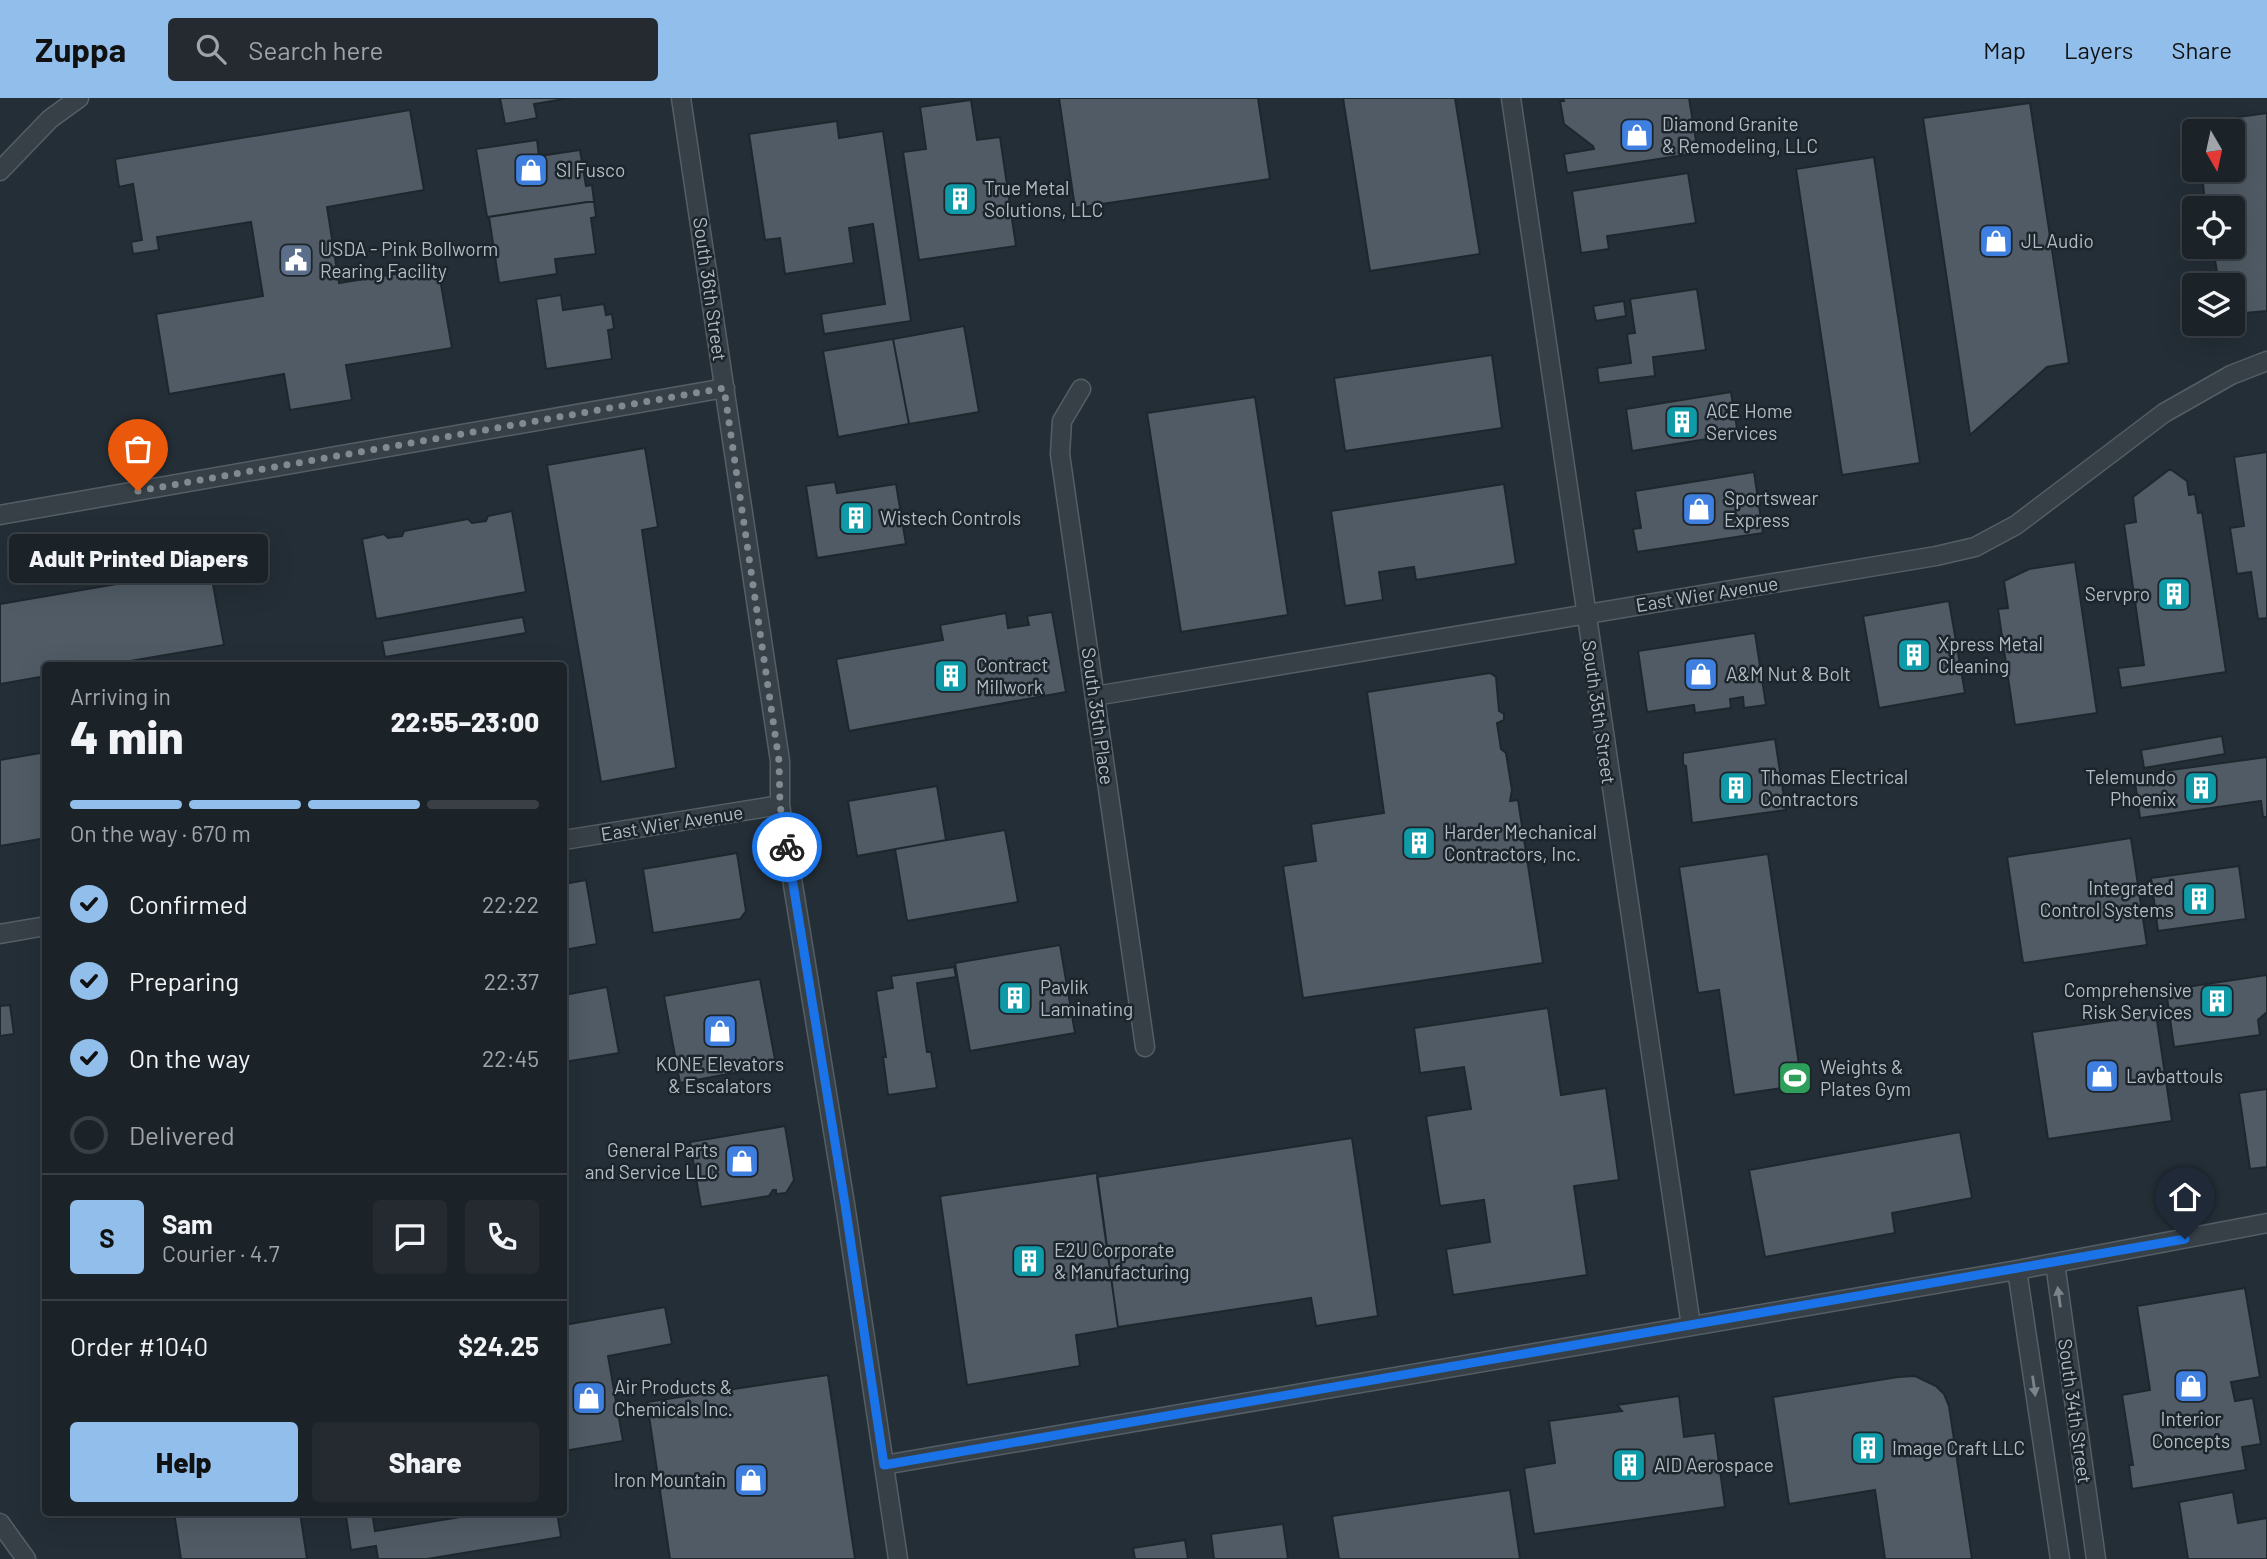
<!DOCTYPE html>
<html lang="en">
<head>
<meta charset="utf-8">
<style>
  body { margin:0; font-family:Barlow,sans-serif; background:#242a30; color:#f1f3f6; height:100vh; display:flex; flex-direction:column; font-size:26px; white-space:nowrap }
  * { box-sizing:border-box; margin:0 }
  p { font-size:23px; color:#a0a4a8 }
  .icon { flex:none; width:38px; height:38px; fill:none; stroke:currentColor; stroke-width:2; stroke-linecap:round; stroke-linejoin:round }
  .map { position:relative; flex:1; overflow:hidden }
  .sheet { position:absolute; left:42px; top:564px; width:525px; height:854px; display:flex; flex-direction:column; background:#1b2228; border-radius:7px; box-shadow:0 7px 28px #0002,0 0 0 2px #393f45 }
  .sheet>* { flex:none }
  .needle { width:46px; rotate:171deg }
  .buttons { position:absolute; left:2182px; top:21px; display:grid; gap:14px }
  .buttons a { display:grid; place-items:center; width:63px; height:63px; border-radius:7px; background:#1b2228; box-shadow:0 7px 28px #0002,0 0 0 2px #393f45; font-size:35px }
  .pin { position:absolute; display:grid; place-items:center; width:60px; height:60px; color:#fff; margin:-72px -30px; border-radius:50% 50% 50% 0; rotate:-45deg; box-shadow:0 0 7px #0007 }
  .pin .icon { rotate:45deg }
  .courier { position:absolute; display:grid; place-items:center; width:70px; height:70px; margin:-35px; border:5px solid #1a73e8; border-radius:50%; background:#fff; color:#222; box-shadow:0 2px 9px #0007 }
  .bubble { position:absolute; height:49px; border-radius:7px; background:#1b2228; box-shadow:0 7px 28px #0002,0 0 0 2px #393f45; font-size:23px; font-weight:800; line-height:49px; text-align:center }
  .summary em { font-style:normal; font-weight:800 }
  .summary div { display:flex; flex-direction:column-reverse }
  .summary { display:flex; align-items:center; justify-content:space-between; height:119px; padding:0 28px }
  h1 { font-size:46px; font-weight:800; line-height:52px }
  .bar { display:grid; grid-template-columns:repeat(4,1fr); gap:10px 7px; align-content:center; height:84px; padding:0 28px }
  .bar i { height:9px; border-radius:5px; background:#393f45 }
  .bar .on { background:#91beea }
  .bar p { grid-column:span 4 }
  .line { display:flex; align-items:center; gap:18px; padding:0 28px; border-top:2px solid #393f45 }
  .line div { flex:1 }
  .round { display:grid; place-items:center; flex:none; width:74px; height:74px; border-radius:7px; background:#242a30 }
  ol { padding:0 28px; list-style:none }
  li { display:flex; align-items:center; gap:21px; height:77px }
  li p { margin-inline-start:auto }
  li .icon { padding:7px; border-radius:50%; background:#91beea; color:#111; stroke-width:4 }
  li:last-child { color:#a0a4a8 }
  li i { width:38px; height:38px; border:4px solid #393f45; border-radius:50% }
  .action { display:flex; gap:14px; margin-top:auto; padding:14px 28px }
  .action a { flex:1; height:80px; border-radius:7px; background:#91beea; color:#111; font-size:28px; font-weight:800; line-height:80px; text-align:center }
  .action a+a { background:#242a30; color:#f1f3f6 }
  header { display:flex; align-items:center; gap:42px; box-sizing:border-box; height:98px; padding:0 35px; background:#91beea; color:#111 }
  header strong { font-size:33px }
  nav { display:flex; gap:38px; margin-inline-start:auto; font-size:24px }
  .search { width:490px; height:63px; background:#242a30; display:flex; align-items:center; gap:18px; box-sizing:border-box; padding:0 24px; border-radius:7px; color:#a0a4a8; font-size:26px }
  .map>svg:first-child { display:block }
  .building { fill:#505b65; stroke:#1f272e; stroke-width:2 }
  .lines { fill:none; stroke-linecap:round; stroke-linejoin:round }
  .minor-casing { stroke:#555e65; stroke-width:21 }
  .minor { stroke:#374047; stroke-width:18 }
  .oneway { fill:#7b848b }
  .done { stroke:#808a92; stroke-width:7; stroke-dasharray:0 12.6 }
  .route { stroke:#1a73e8; stroke-width:9 }
  .labels { text-anchor:middle; stroke-width:5; stroke-linejoin:round; paint-order:stroke }
  .poi-label { font-size:19px; fill:#b2bbc3; stroke:#1d252c; text-anchor:start }
  .street-label { font-size:19px; fill:#b2bbc3; stroke:#1d252c }
</style>
</head>
<body>
<header>
<strong>Zuppa</strong>
<div class="search"><svg class="icon" aria-label="search" viewBox="0 0 24 24"><circle cx="10" cy="10" r="6"/><path d="M15 15l6 6"/></svg>Search here</div>
<nav><a>Map</a><a>Layers</a><a>Share</a></nav>
</header>
<div class="map">
<svg width="2267" height="1461" viewBox="0 0 2267 1461">
  <rect width="100%" height="100%" fill="#242e36"/>
  <path class="building" d="M500 0H570L534 6 537 20 505 26Z
    M1059 0H1258L1270 81 1075 110Z
    M1343 0H1455L1480 156 1370 173Z
    M1563 0H1689L1698 55 1567 75 1564 56 1594 51 1593 48 1564 26 1560 3H1564Z
    M971 2 977 42 1000 39 1016 148 919 162 903 54 926 51 920 9Z
    M2030 5 2069 265 2047 269 1970 337 1923 20Z
    M410 12 424 92 327 109 339 185 438 169 452 250 346 267 352 302 290 312 284 276 169 296 156 216 263 198 251 124 157 139 159 152 133 156 131 144 142 142 133 86 119 89 115 61Z
    M2267 15V213L2233 216V187H2219L2213 149H2233V110H2208L2207 108H2205L2202 72H2233V33H2196L2195 25Z
    M837 23 839 40 883 33 911 223 824 236 821 216 885 206 873 126 849 130 854 165 785 176 780 140 765 142 749 36Z
    M537 42 539 58 580 52 586 88 592 87 594 103 487 119 476 51Z
    M1874 59 1920 365 1842 377 1796 71Z
    M1688 75 1696 125 1607 138 1609 151 1581 155 1572 93Z
    M594 103 596 119 591 120 596 156 555 161 557 176 499 185 489 119Z
    M1697 191 1706 252 1653 259 1655 278 1599 285 1597 270 1631 265 1627 236 1635 235 1630 201Z
    M561 197 563 212 604 206 606 217 612 216 614 231 608 232 612 261 546 271 536 201Z
    M1624 203 1626 218 1596 223 1593 208Z
    M964 228 979 314 909 326 893 241Z
    M893 241 909 326 838 339 823 253Z
    M1492 257 1502 330 1345 353 1334 280Z
    M1731 294 1738 336 1632 353 1626 311Z
    M1255 299 1288 517 1181 534 1147 315Z
    M645 350 658 429 642 432 676 670 601 684 547 367Z
    M2267 354V520L2258 521 2251 474 2237 476 2230 430 2244 428 2234 359Z
    M2170 371 2187 383 2189 397 2195 396 2198 415 2202 414 2226 574 2121 590 2118 570 2144 567 2124 426 2136 424 2133 399Z
    M1754 374 1763 435 1637 454 1633 431 1641 430 1635 393Z
    M835 384 837 395 896 386 906 446 817 460 806 388Z
    M1504 386 1516 466 1416 482 1414 469 1379 474 1383 502 1345 508 1331 413Z
    M512 413 526 494 376 521 362 441 384 436 388 440 402 438 404 433 468 421 472 425 486 423 488 418Z
    M2075 464 2097 615 2015 627 1998 511 2008 510 2004 483 2029 471Z
    M210 470 224 547 107 567H46V578L0 586V506Z
    M1949 503 1965 595 1879 610 1863 518Z
    M1052 514 1066 594 849 633 836 561 943 542 940 527 1006 515 1008 530 1029 527 1027 518Z
    M523 519 526 535 385 559 382 543Z
    M1755 535 1766 607 1744 610 1743 599 1730 601 1731 610 1695 615 1694 607 1647 614 1638 553Z
    M1490 575 1496 579 1499 613 1504 616V622L1497 625 1501 651 1506 655 1512 692 1510 703 1518 702 1543 865 1303 900 1283 768 1316 763 1311 726 1384 715 1367 594Z
    M2222 638 2225 656 2144 670 2141 652Z
    M1775 641 1786 712 1692 725 1686 668 1683 666V655Z
    M46 654V740L0 748V662Z
    M2267 659V719H2263L2261 703 2140 720 2134 677Z
    M937 688 946 742 857 758 848 703Z
    M1005 732 1018 804 907 823 895 751Z
    M2131 740 2147 847 2023 865 2007 759Z
    M737 755 746 813 740 821 653 835 643 771Z
    M1768 756 1802 987 1734 997 1719 892 1698 895 1679 769Z
    M2239 768 2246 821 2158 833 2151 780Z
    M586 782 597 846 564 852V786Z
    M1060 847 1075 935 970 953 955 865Z
    M954 869 956 879 917 885 927 954H931L937 990 888 997 883 959H886L876 893 893 890 891 878Z
    M2267 877V914L2258 922 2260 937 2174 949 2166 892Z
    M760 881 776 967 680 985 664 898Z
    M607 889 619 955 564 964V897Z
    M10 907 14 936 0 938V908Z
    M1548 910 1561 997 1606 990 1619 1082 1574 1088 1587 1177 1453 1197 1446 1151 1490 1144 1484 1102 1440 1108 1426 1018 1471 1011 1464 969 1420 975 1414 930Z
    M2156 916 2172 1023 2048 1041 2032 934Z
    M2267 991V1069L2250 1071 2239 995Z
    M785 1028 794 1082 786 1095 776 1096V1092H773L769 1098 701 1109 690 1044Z
    M1960 1034 1972 1100 1892 1115 1895 1135 1765 1159 1749 1072Z
    M1352 1040 1378 1218 1316 1228 1311 1200 1118 1229 1097 1079Z
    M1097 1075 1118 1230 1076 1237 1080 1268 967 1287 940 1098Z
    M2245 1190 2260 1279 2231 1284 2235 1303 2253 1300 2261 1346 2242 1349 2246 1372 2132 1391 2129 1367H2133L2122 1297 2150 1292 2137 1208Z
    M665 1209 672 1246 608 1258 623 1343 564 1353V1227Z
    M828 1277 855 1461H670L647 1304Z
    M1915 1278 1936 1288 1944 1296 1949 1308 1972 1461H1885L1875 1392 1789 1406 1773 1299 1898 1279Z
    M1679 1298 1684 1339 1715 1335 1725 1409 1534 1436 1524 1370 1555 1365 1549 1323 1622 1313 1617 1307Z
    M1510 1392 1520 1461H1339L1332 1418Z
    M2233 1394 2238 1425 2267 1420V1461H2188L2179 1404Z
    M174 1414H300L307 1461H181Z
    M372 1414 375 1433 491 1414H557L561 1439 427 1461H378L376 1448 351 1452 346 1418Z
    M1283 1426 1288 1461H1214L1211 1436Z
    M1185 1442 1188 1461H1135L1133 1450Z"/>
  <g class="lines">
    <g class="minor-casing">
      <path id="minor" d="M681 0 780 663V707L845 1106 898 1461
        M1511 0 1691 1228
        M0 73 50 21 79 0
        M1081 291 1062 323 1060 356 1145 949
        M0 417 725 290
        M1095 598 1936 458 1975 449 2016 427 2164 315 2231 277 2267 263
        M564 742 780 707
        M0 836 46 828
        M2055 1165 2096 1461
        M2017 1172 2060 1461
        M884 1367 2017 1172 2267 1125
        M0 1425 26 1461"/>
    </g>
    <use href="#minor" class="minor"/>
  </g>
  <defs><path id="oneway-solid" d="M-6-.8H1V-3.2L6.5 0L1 3.2V.8H-6Z" transform="scale(1.75)"/></defs>
  <g class="oneway">
    <use href="#oneway-solid" transform="translate(2059 1199) rotate(-98)"/>
    <use href="#oneway-solid" transform="translate(2034 1288) rotate(82)"/>
  </g>
  <g class="lines">
    <path class="done" d="M138 393 724 290 779 663 780 707 787 749"/>
    <path class="route" d="M787 749 845 1106 884 1367 2185 1141"/>
  </g>
  <defs>
    <g id="shop-square" transform="scale(1.75)"><rect x="-9" y="-9" width="18" height="18" rx="4" fill="#3f7fe0" stroke="#1d252c"/><path d="M-5-2.5h2.3a2.7 3.5 0 0 1 5.4 0H5L5.5 6h-11ZM-1.5-2.5h3a1.5 2.3 0 0 0-3 0Z" fill="#fff"/></g>
    <g id="building-square" transform="scale(1.75)"><rect x="-9" y="-9" width="18" height="18" rx="4" fill="#0f9aa8" stroke="#1d252c"/><path d="M-4-6H4V6H1V3H-1V6H-4ZM-2.5-4.3h1.7v1.8h-1.7ZM.8-4.3h1.7v1.8H.8ZM-2.5-1h1.7V.8h-1.7ZM.8-1h1.7V.8H.8Z" fill="#fff"/></g>
    <g id="civic-square" transform="scale(1.75)"><rect x="-9" y="-9" width="18" height="18" rx="4" fill="#5c6f8a" stroke="#1d252c"/><path d="M-.6-6.5H3V-4.5H.6V-3L4-1V1h2V6H-6V1h2V-1L-.6-3ZM-1.2 2.5V6h2.4V2.5Z" fill="#fff"/></g>
    <g id="stadium-square" transform="scale(1.75)"><rect x="-9" y="-9" width="18" height="18" rx="4" fill="#2e9e5b" stroke="#1d252c"/><path d="M0-5a6.5 5 0 1 0 0 10a6.5 5 0 1 0 0-10ZM-3.5-1.8h7v3.6h-7Z" fill="#fff"/></g>
  </defs>
  <g fill-rule="evenodd">
    <use href="#shop-square" x="1637" y="37"/>
    <use href="#shop-square" x="531" y="72"/>
    <use href="#building-square" x="960" y="101"/>
    <use href="#shop-square" x="1996" y="143"/>
    <use href="#civic-square" x="296" y="162"/>
    <use href="#building-square" x="1682" y="324"/>
    <use href="#shop-square" x="1699" y="411"/>
    <use href="#building-square" x="856" y="420"/>
    <use href="#building-square" x="2174" y="496"/>
    <use href="#building-square" x="1914" y="557"/>
    <use href="#shop-square" x="1701" y="576"/>
    <use href="#building-square" x="951" y="578"/>
    <use href="#building-square" x="1736" y="690"/>
    <use href="#building-square" x="2201" y="690"/>
    <use href="#building-square" x="1419" y="745"/>
    <use href="#building-square" x="2199" y="801"/>
    <use href="#building-square" x="1015" y="900"/>
    <use href="#building-square" x="2217" y="903"/>
    <use href="#shop-square" x="720" y="933"/>
    <use href="#shop-square" x="2102" y="978"/>
    <use href="#stadium-square" x="1795" y="980"/>
    <use href="#shop-square" x="742" y="1063"/>
    <use href="#building-square" x="1029" y="1163"/>
    <use href="#shop-square" x="2191" y="1288"/>
    <use href="#shop-square" x="589" y="1300"/>
    <use href="#building-square" x="1868" y="1350"/>
    <use href="#building-square" x="1629" y="1367"/>
    <use href="#shop-square" x="751" y="1382"/>
  </g>
  <g class="labels">
    <g class="poi-label">
      <text x="1662" y="33">Diamond Granite<tspan x="1662" dy="22">&amp; Remodeling, LLC</tspan></text>
      <text x="556" y="79">Sl Fusco</text>
      <text x="984" y="97">True Metal<tspan x="984" dy="22">Solutions, LLC</tspan></text>
      <text x="2021" y="150">JL Audio</text>
      <text x="320" y="158">USDA - Pink Bollworm<tspan x="320" dy="22">Rearing Facility</tspan></text>
      <text x="1706" y="320">ACE Home<tspan x="1706" dy="22">Services</tspan></text>
      <text x="1724" y="407">Sportswear<tspan x="1724" dy="22">Express</tspan></text>
      <text x="880" y="427">Wistech Controls</text>
      <text x="2150" y="503" text-anchor="end">Servpro</text>
      <text x="1938" y="553">Xpress Metal<tspan x="1938" dy="22">Cleaning</tspan></text>
      <text x="976" y="574">Contract<tspan x="976" dy="22">Millwork</tspan></text>
      <text x="1726" y="583">A&amp;M Nut &amp; Bolt</text>
      <text x="1760" y="686">Thomas Electrical<tspan x="1760" dy="22">Contractors</tspan></text>
      <text x="2176" y="686" text-anchor="end">Telemundo<tspan x="2176" dy="22">Phoenix</tspan></text>
      <text x="1444" y="741">Harder Mechanical<tspan x="1444" dy="22">Contractors, Inc.</tspan></text>
      <text x="2174" y="797" text-anchor="end">Integrated<tspan x="2174" dy="22">Control Systems</tspan></text>
      <text x="1040" y="896">Pavlik<tspan x="1040" dy="22">Laminating</tspan></text>
      <text x="2192" y="899" text-anchor="end">Comprehensive<tspan x="2192" dy="22">Risk Services</tspan></text>
      <text x="720" y="973" text-anchor="middle">KONE Elevators<tspan x="720" dy="22">&amp; Escalators</tspan></text>
      <text x="1820" y="976">Weights &amp;<tspan x="1820" dy="22">Plates Gym</tspan></text>
      <text x="2126" y="985">Lavbattouls</text>
      <text x="718" y="1059" text-anchor="end">General Parts<tspan x="718" dy="22">and Service LLC</tspan></text>
      <text x="1054" y="1159">E2U Corporate<tspan x="1054" dy="22">&amp; Manufacturing</tspan></text>
      <text x="614" y="1296">Air Products &amp;<tspan x="614" dy="22">Chemicals Inc.</tspan></text>
      <text x="2191" y="1328" text-anchor="middle">Interior<tspan x="2191" dy="22">Concepts</tspan></text>
      <text x="1892" y="1357">Image Craft LLC</text>
      <text x="1654" y="1374">AID Aerospace</text>
      <text x="726" y="1389" text-anchor="end">Iron Mountain</text>
    </g>
    <g class="street-label">
      <text transform="translate(710 191) rotate(82)" y="7">South 36th Street</text>
      <text transform="translate(1707 496) rotate(-9)" y="7">East Wier Avenue</text>
      <text transform="translate(1599 614) rotate(82)" y="7">South 35th Street</text>
      <text transform="translate(1098 618) rotate(82)" y="7">South 35th Place</text>
      <text transform="translate(672 725) rotate(-9)" y="7">East Wier Avenue</text>
      <text transform="translate(2075 1313) rotate(82)" y="7">South 34th Street</text>
    </g>
  </g>
</svg>
<div class="buttons">
<a><svg class="needle" viewBox="-14 -14 28 28"><path d="M0-13l5 13h-10z" fill="#e53935"/><path d="M0 13l5-13h-10z" fill="#a0a4a8"/></svg></a>
<a><svg class="icon" aria-label="locate" viewBox="0 0 24 24"><circle cx="12" cy="12" r="6"/><path d="M12 2v4M12 18v4M2 12h4M18 12h4"/></svg></a>
<a><svg class="icon" aria-label="layers" viewBox="0 0 24 24"><path d="M12 4l9 5-9 5-9-5zM3 14l9 5 9-5"/></svg></a>
</div>
<div class="pin" style="left:138px;top:393px;background:#ea580c"><svg class="icon" aria-label="bag" viewBox="0 0 24 24"><path d="M5 8h14l-1 12H6zM9 8a3 3 0 0 1 6 0"/></svg></div>
<div class="pin" style="left:2185px;top:1141px;background:#1f2937"><svg class="icon" aria-label="home" viewBox="0 0 24 24"><path d="M3 11l9-7 9 7M6 9v11h12V9"/></svg></div>
<div class="courier" style="left:787px;top:749px"><svg class="icon" aria-label="bike" viewBox="0 0 24 24"><circle cx="6" cy="16" r="4"/><circle cx="18" cy="16" r="4"/><path d="M6 16l4-8h5l3 8M10 8l3 8H6M13 5h3"/></svg></div>
<div class="bubble" style="left:9px;top:436px;width:259px">Adult Printed Diapers</div>
<section class="sheet">
<div class="summary"><div><h1>4 min</h1><p>Arriving in</p></div><em>22:55–23:00</em></div>
<div class="bar"><i class="on"></i><i class="on"></i><i class="on"></i><i></i><p>On the way · 670 m</p></div>
<ol>
<li><svg class="icon" aria-label="check" viewBox="0 0 24 24"><path d="M5 12l5 5 9-10"/></svg>Confirmed<p>22:22</p></li>
<li><svg class="icon" aria-label="check" viewBox="0 0 24 24"><path d="M5 12l5 5 9-10"/></svg>Preparing<p>22:37</p></li>
<li><svg class="icon" aria-label="check" viewBox="0 0 24 24"><path d="M5 12l5 5 9-10"/></svg>On the way<p>22:45</p></li>
<li><i></i>Delivered</li>
</ol>
<div class="line" style="height:126px"><b class="round" style="background:#91beea;color:#111">S</b><div><b>Sam</b><p>Courier · 4.7</p></div><a class="round"><svg class="icon" aria-label="chat" viewBox="0 0 24 24"><path d="M4 5h16v11H9l-5 4z"/></svg></a><a class="round"><svg class="icon" aria-label="phone" viewBox="0 0 24 24"><path d="M5 4h4l2 5-3 2q2 4 5 5l2-3 5 2v4C11 20 4 13 5 4z"/></svg></a></div>
<div class="line" style="height:91px"><div>Order #1040</div><b>$24.25</b></div>
<div class="action"><a>Help</a><a>Share</a></div>
</section>
</div>
</body>
</html>
